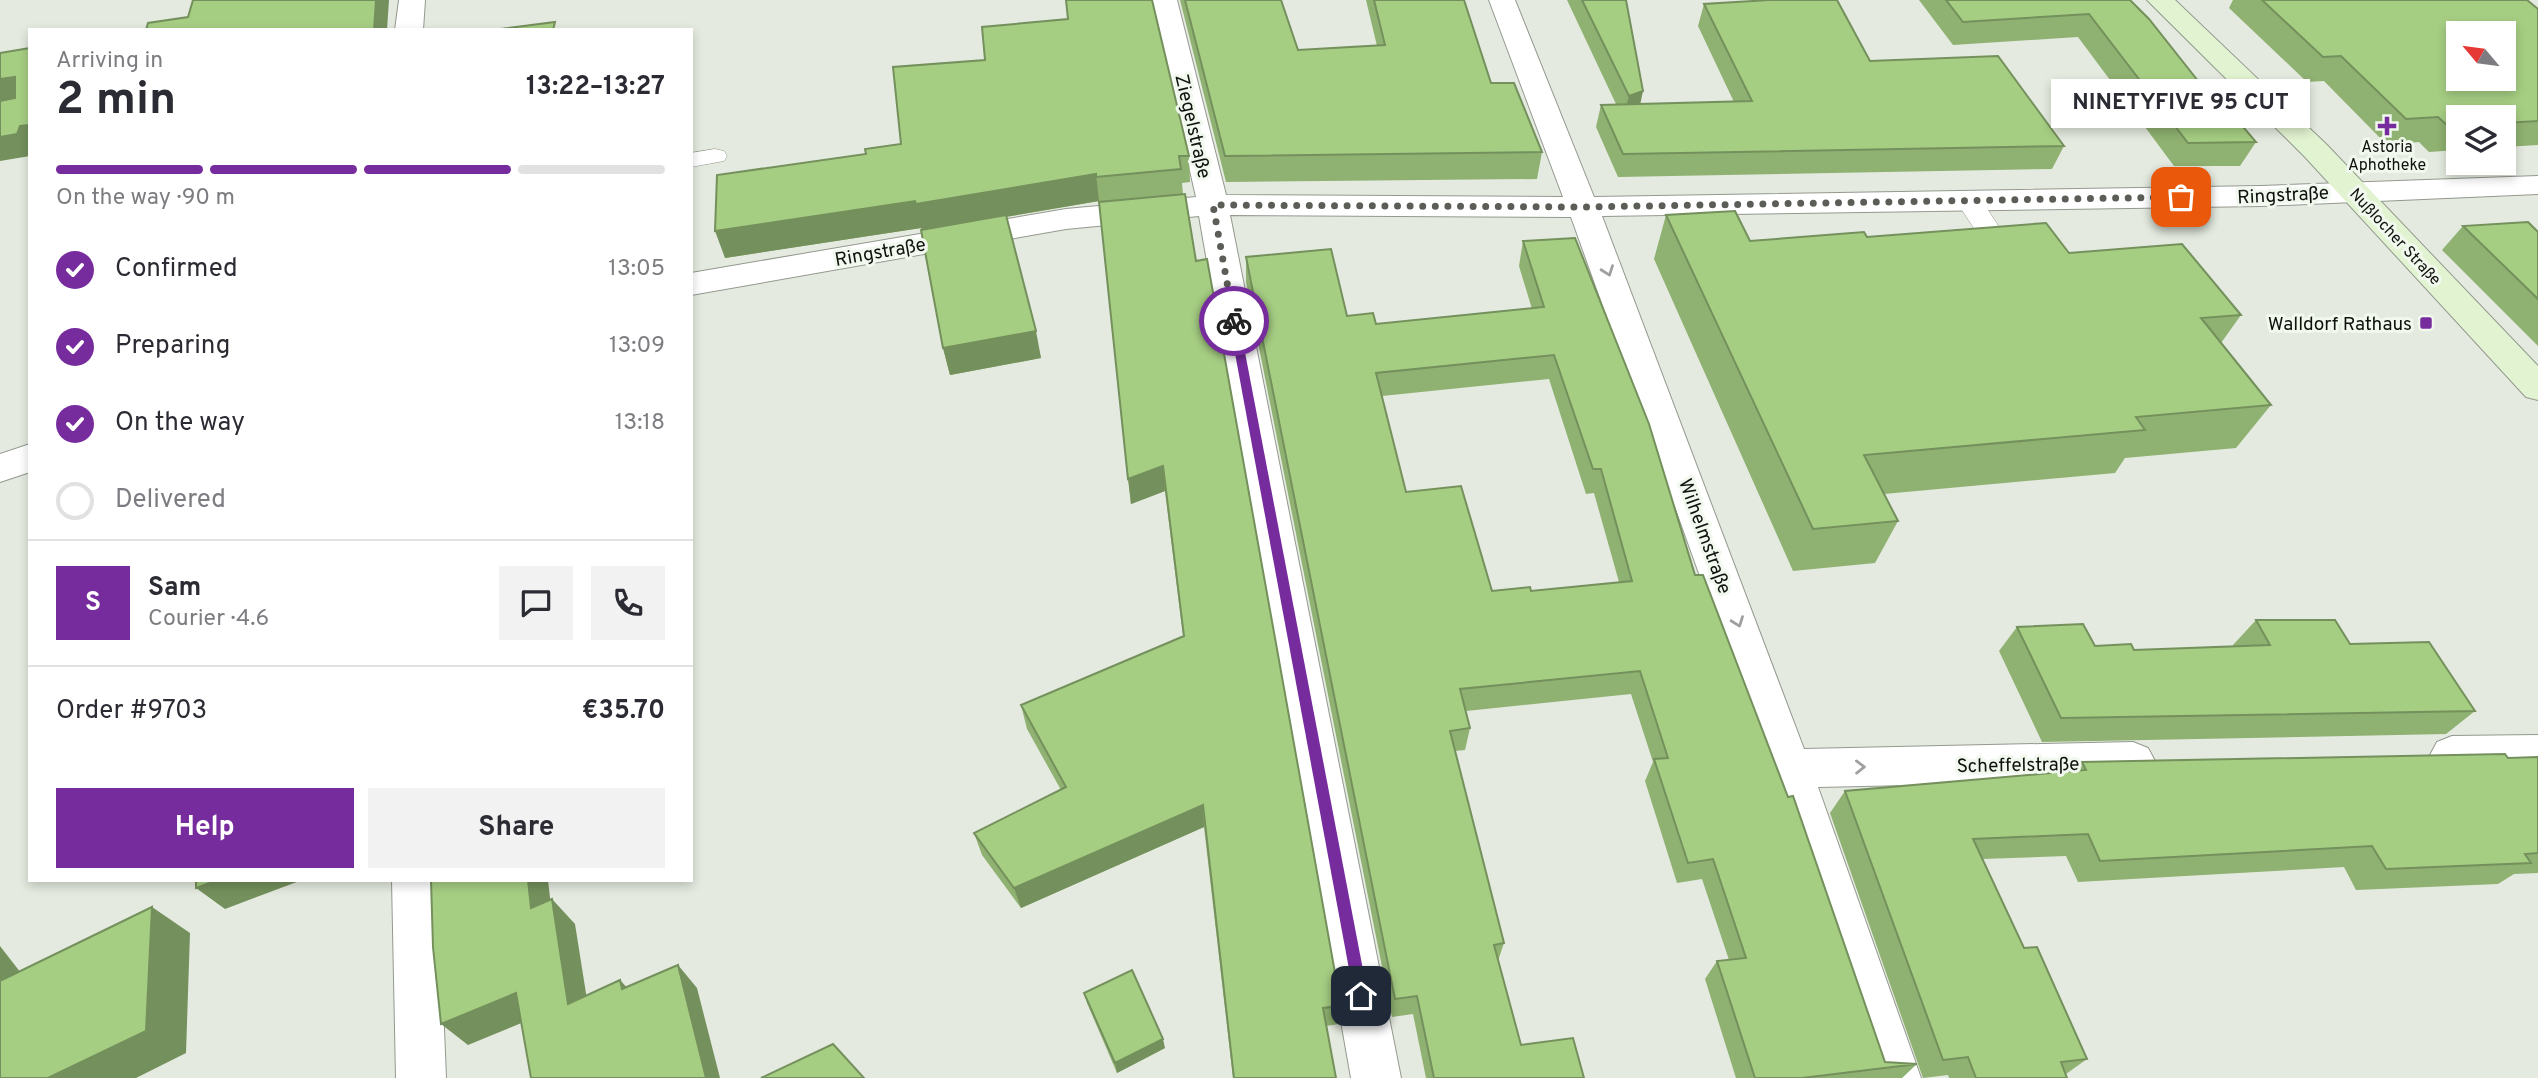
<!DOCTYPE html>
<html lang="en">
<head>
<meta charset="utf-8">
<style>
  body { margin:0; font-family:Overpass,sans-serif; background:#f2f2f3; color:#2b2b33; height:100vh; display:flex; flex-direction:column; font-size:26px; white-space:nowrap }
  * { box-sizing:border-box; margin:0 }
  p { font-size:23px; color:#7c7c81 }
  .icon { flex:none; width:38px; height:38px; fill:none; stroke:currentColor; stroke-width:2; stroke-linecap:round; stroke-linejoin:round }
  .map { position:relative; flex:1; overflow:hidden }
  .panel { position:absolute; left:28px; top:28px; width:665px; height:854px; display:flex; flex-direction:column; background:#fff; border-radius:0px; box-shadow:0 4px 10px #0003 }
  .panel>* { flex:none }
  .needle { width:46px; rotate:299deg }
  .buttons { position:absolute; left:2446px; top:21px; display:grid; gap:14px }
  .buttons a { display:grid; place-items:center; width:70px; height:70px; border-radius:0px; background:#fff; box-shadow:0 4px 10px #0003; font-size:35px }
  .pin { position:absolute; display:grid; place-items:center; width:60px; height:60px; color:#fff; margin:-30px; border-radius:14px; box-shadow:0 4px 10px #0006 }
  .courier { position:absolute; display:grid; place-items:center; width:70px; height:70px; margin:-35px; border:5px solid #772c9e; border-radius:50%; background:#fff; color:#222; box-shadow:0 2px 9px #0007 }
  .bubble { position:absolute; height:49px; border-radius:0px; background:#fff; box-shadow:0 4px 10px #0003; font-size:23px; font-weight:700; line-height:49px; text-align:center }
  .headline em { font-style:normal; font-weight:700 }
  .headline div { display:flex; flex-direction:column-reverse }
  .headline { display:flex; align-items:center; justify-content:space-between; height:119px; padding:0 28px }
  h1 { font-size:46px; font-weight:700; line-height:52px }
  .bar { display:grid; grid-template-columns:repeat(4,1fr); gap:10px 7px; align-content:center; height:84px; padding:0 28px }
  .bar i { height:9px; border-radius:5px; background:#e1e1e2 }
  .bar .current { background:#772c9e }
  .bar p { grid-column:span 4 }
  .line { display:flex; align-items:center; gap:18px; padding:0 28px; border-top:2px solid #e1e1e2 }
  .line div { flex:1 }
  .round { display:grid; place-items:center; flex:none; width:74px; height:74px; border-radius:0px; background:#f2f2f3 }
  ol { padding:0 28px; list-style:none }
  li { display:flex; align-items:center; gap:21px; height:77px }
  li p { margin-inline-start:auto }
  li .icon { padding:7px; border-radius:50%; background:#772c9e; color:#fff; stroke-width:4 }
  li:last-child { color:#7c7c81 }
  li i { width:38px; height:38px; border:4px solid #e1e1e2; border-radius:50% }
  .action { display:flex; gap:14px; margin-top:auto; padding:14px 28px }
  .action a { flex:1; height:80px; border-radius:0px; background:#772c9e; color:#fff; font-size:28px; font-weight:700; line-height:80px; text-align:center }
  .action a+a { background:#f2f2f3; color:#2b2b33 }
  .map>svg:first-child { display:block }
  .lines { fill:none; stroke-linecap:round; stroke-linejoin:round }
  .lane-casing { stroke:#94998f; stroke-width:1 }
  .street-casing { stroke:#94998f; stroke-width:2 }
  .secondary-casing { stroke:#94998f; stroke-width:2 }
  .lane { fill:#fff; fill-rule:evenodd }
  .street { fill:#fff; fill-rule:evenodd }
  .secondary { fill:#e2f3d1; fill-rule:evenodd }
  .wall { fill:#8fb171; fill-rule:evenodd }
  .shaded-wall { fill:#74905c }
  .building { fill:#a6ce83; stroke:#74905c; stroke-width:2; fill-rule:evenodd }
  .oneway { stroke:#9fa09f }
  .route { fill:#772c9e }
  .done { stroke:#5a5e57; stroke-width:7; stroke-dasharray:0 12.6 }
  .poi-dot { fill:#772c9e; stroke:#f1f8ed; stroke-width:2.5 }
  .labels { text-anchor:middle; stroke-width:6; stroke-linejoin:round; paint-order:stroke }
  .far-poi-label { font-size:16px; fill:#10120e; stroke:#f1f8ed }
  .far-street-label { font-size:16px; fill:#10120e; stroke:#f1f8ed }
  .street-label { font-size:19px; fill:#10120e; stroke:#f1f8ed }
  .poi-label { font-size:19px; fill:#10120e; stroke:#f1f8ed; text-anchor:end }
</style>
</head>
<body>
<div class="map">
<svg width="2538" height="1078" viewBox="0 0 2538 1078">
  <rect width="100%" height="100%" fill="#e4eadf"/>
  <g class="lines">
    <g class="lane-casing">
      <path id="lane" d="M715 149 724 151 727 156 724 161 691 167V153Z
        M1969 193 1978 195 2011 245 2015 251 2011 257 1990 261 1981 258 1977 252 1985 245 1956 201 1960 195Z"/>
    </g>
    <g class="street-casing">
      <path id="street" d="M399 0H425L423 30H395Z
        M1151 0H1177L1226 195 1563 197 1489 0H1515L1594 197 2261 186 2538 176V194L2261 206 1602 216 1804 749 2133 742 2148 748 2155 761 2148 774 2133 780 1818 787 1921 1078H1871L1734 671 1571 217 1230 215 1401 1078H1351L1199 216 1066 229 691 295V273L1066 209 1196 197Z
        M30 444V472L0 482V454Z
        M2538 735V773L2452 774 2437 768 2430 755 2437 742 2452 736Z
        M392 880H438L446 1078H396Z"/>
    </g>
    <g class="secondary-casing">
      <path id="secondary" d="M2147 0H2175L2327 145 2538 366V400L2526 397 2305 157Z"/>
    </g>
    <use href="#lane" class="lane"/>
    <use href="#street" class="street"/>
    <use href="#secondary" class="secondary"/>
  </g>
  <path class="wall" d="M1180 0H1281L1298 50 1377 46 1366 0H1464L1491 83 1542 152 1537 179 1226 182Z
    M1567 0H1626L1640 104 1734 102 1698 26 1704 4 1870 61 2064 146 2052 169 1618 177 1596 127 1601 105 1616 104Z
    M1919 0H2130L2210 96 2256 142 2240 166H2174L2078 37 1953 45Z
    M2233 0H2527L2538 9V145L2504 147V117H2459V150L2429 152 2419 142 2387 145 2324 81 2307 82 2229 8Z
    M1189 156 1190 182 1182 183 1183 194 1341 1006 1339 1024 1326 1026 1336 1078H1233L1204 827 1021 908 982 855 974 833 1061 790 1027 729 1021 705 1183 636 1165 491 1131 504 1099 201 1006 217 1041 358 950 375 943 348 921 228 725 258 717 175Z
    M1666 215 1750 241 2069 253 2241 315 2221 343 2271 405 2236 448 2125 458 2115 473 1884 494 1898 521 1875 563 1793 571 1654 259Z
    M2463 226 2538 232V346L2442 250Z
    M1523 241 1695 575 1885 1062 1917 1064 1902 1078H1736L1705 979 1717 961 1729 960 1702 879 1677 883 1645 781 1653 762 1631 694 1466 711 1470 728 1465 750 1455 751 1504 943 1498 961 1521 1045 1584 1078H1426L1413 1014 1392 1017 1246 282V257L1347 316 1376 324 1532 309 1519 266ZM1549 379 1586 494 1594 493 1619 582 1531 591H1492L1406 492 1382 396Z
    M2256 620 2350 644 2475 711 2446 734 2042 742 1999 651 2017 627 2095 646 2134 650 2233 646V645Z
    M2538 757V873L2514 874 2498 884 2356 890 2344 867 2078 882 2066 856 1982 859 2024 948 2087 1059 2066 1074 2067 1078H1949L1948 1075 1923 1078 1830 813 1845 791 2074 771 2082 762 2508 758Z
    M1084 993 1165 1048 1117 1073 1087 1003Z"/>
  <path class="shaded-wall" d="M376 0H389L387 30H374Z
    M15 77 30 96 0 103V79Z
    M1643 91 1638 115 1623 120 1629 96Z
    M30 125V156L0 161V137L20 126Z
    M1096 174 1099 201 922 231 921 228 725 258 715 231Z
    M1036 331 1041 358 950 375 943 348Z
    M1163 466 1165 491 1131 504 1128 479Z
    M1203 805 1204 827 1021 908 1014 888Z
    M218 880H302L225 909 196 888Z
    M528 880H548L554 932 531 908Z
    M552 899 575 924 591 1025 568 1004Z
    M152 907 190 933 186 1053 136 1078H48Z
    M0 946 45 1004 2 980 0 978Z
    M678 965 697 988 720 1078H706Z
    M620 980 641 1003 622 989Z
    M516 993 541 1015 468 1045 441 1024Z
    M1163 1039 1165 1048 1117 1073 1115 1063Z"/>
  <path class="building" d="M193 0H376L374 30H146L148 23 188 17Z
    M1066 0H1152L1189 156H1179L1181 169 1096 177V174L916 204 915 201 715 231 717 175 866 154 865 149 901 144 893 67 985 60 982 27 1068 19Z
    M1185 0H1281L1298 50 1385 45 1374 0H1464L1491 83H1514L1542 152 1225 156Z
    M1582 0H1626L1643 91 1629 96Z
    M1769 0H1837L1870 61 1998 56 2064 146 1623 154 1601 105 1752 101 1704 4Z
    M1946 0H2130L2149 19 2210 96 2216 95 2256 142 2188 143 2089 14 1963 22Z
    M2262 0H2527L2538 9V121L2504 123V117H2459V126H2448L2438 117 2406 119 2341 56 2323 57ZM2459 33H2504V79H2459Z
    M555 22 553 30H493Z
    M30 48V125L20 126 17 134 0 137V101L15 98V77L0 79V53Z
    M1185 194 1196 261 1207 259 1341 1006 1323 1008 1336 1078H1234L1203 805 1014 888 974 833 1066 787 1021 705 1184 636 1163 466 1128 479 1099 202Z
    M1735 211 1750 241 1864 232 1867 237 2046 223 2069 253 2182 244 2241 315 2201 318 2271 405 2136 417 2145 430 1864 455 1898 521 1813 529 1666 215Z
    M1006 215 1036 331 943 348 921 230Z
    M2528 222 2538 232V299L2463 226Z
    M1575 238 1649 424 1695 575H1703L1788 797 1793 796 1885 1062 1917 1064 1802 1078H1755L1717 961 1746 958 1713 859 1688 863 1654 759 1668 758 1640 671 1460 689 1470 728 1450 731 1504 943 1494 945 1521 1045 1573 1038 1584 1078H1434L1417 996 1395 999 1246 257 1331 249 1347 316 1373 313 1376 324 1544 307 1523 241ZM1554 355 1593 469H1601L1632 581 1531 591 1530 587 1492 591 1461 486 1406 492 1376 373Z
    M2256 620H2335L2350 644 2429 642 2475 711 2061 718 2017 627 2083 624 2095 646 2131 644 2134 650 2270 645Z
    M2505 754 2508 758 2538 757V853L2525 854 2531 863 2386 869 2372 846 2100 861 2088 834 1973 839 2024 948 2037 947 2087 1059 2061 1062 2067 1078H1976L1968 1057 1943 1060 1845 791 2086 770 2082 762Z
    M196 880H218L196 888Z
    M431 880H528L531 908 552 899 568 1004 620 980 622 989 678 965 706 1078H531L516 993 441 1024 433 947Z
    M152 907 146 1031 48 1078H0V978L2 980Z
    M1132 970 1163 1039 1115 1063 1084 993Z
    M833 1044 864 1078H761Z"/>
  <defs><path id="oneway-chevron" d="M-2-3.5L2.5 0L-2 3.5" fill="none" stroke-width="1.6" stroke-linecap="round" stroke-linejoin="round" transform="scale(1.75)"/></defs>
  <g class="oneway">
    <use href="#oneway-chevron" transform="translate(1608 271) rotate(70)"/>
    <use href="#oneway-chevron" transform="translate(1738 622) rotate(70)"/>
    <use href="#oneway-chevron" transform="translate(1860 767) rotate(-1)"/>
  </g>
  <path class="route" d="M1234 317 1239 321 1368 996 1361 1003 1354 996 1229 321Z"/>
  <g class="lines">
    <path class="done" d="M1234 321 1213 205 1584 207 2181 197"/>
  </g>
  <g class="poi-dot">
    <path d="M2383.5 115.5h7v7h7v7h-7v7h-7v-7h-7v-7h7z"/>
    <rect x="2419" y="316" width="14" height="14" rx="3.5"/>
  </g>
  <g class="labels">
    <g class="far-poi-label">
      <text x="2387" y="152">Astoria<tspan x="2387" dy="18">Aphotheke</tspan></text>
    </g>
    <g class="far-street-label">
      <text transform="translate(2396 236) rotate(47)" y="6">Nußlocher Straße</text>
    </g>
    <g class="street-label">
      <text transform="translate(1194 126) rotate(77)" y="7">Ziegelstraße</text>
      <text transform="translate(2283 194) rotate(-3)" y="7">Ringstraße</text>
      <text transform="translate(880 251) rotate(-10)" y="7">Ringstraße</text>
      <text transform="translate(1706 536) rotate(70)" y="7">Wilhelmstraße</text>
      <text transform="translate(2018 764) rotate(-1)" y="7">Scheffelstraße</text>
    </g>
    <g class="poi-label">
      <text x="2412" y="330">Walldorf Rathaus</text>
    </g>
  </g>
</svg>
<div class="buttons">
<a><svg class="needle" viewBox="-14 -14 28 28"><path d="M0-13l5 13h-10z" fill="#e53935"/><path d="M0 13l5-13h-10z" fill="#7c7c81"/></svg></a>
<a><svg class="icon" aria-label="layers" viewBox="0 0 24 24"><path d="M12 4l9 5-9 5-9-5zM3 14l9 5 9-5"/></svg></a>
</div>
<div class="pin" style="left:2181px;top:197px;background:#ea580c"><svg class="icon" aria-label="bag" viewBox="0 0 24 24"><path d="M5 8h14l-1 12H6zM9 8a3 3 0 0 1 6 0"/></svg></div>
<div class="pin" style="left:1361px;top:996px;background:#1f2937"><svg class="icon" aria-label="home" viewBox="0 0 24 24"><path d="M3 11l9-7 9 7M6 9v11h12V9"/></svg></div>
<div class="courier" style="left:1234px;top:321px"><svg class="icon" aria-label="bike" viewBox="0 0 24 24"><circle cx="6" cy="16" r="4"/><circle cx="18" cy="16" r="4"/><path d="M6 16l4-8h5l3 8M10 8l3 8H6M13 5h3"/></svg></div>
<div class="bubble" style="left:2051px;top:79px;width:259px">NINETYFIVE 95 CUT</div>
<section class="panel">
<div class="headline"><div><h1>2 min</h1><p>Arriving in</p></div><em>13:22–13:27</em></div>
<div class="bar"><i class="current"></i><i class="current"></i><i class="current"></i><i></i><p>On the way · 90 m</p></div>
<ol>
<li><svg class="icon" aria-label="check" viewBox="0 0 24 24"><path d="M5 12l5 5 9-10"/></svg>Confirmed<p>13:05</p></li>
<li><svg class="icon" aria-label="check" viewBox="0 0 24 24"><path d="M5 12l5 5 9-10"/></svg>Preparing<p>13:09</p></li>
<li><svg class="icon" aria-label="check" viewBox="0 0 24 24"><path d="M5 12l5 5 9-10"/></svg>On the way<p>13:18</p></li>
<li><i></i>Delivered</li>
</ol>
<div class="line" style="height:126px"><b class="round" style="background:#772c9e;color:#fff">S</b><div><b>Sam</b><p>Courier · 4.6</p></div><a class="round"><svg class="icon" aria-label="chat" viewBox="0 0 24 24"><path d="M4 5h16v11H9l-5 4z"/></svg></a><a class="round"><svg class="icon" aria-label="phone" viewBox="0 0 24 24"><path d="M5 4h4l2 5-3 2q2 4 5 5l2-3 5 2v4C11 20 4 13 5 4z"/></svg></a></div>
<div class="line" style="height:91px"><div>Order #9703</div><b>€35.70</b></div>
<div class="action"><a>Help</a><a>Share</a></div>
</section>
</div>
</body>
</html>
